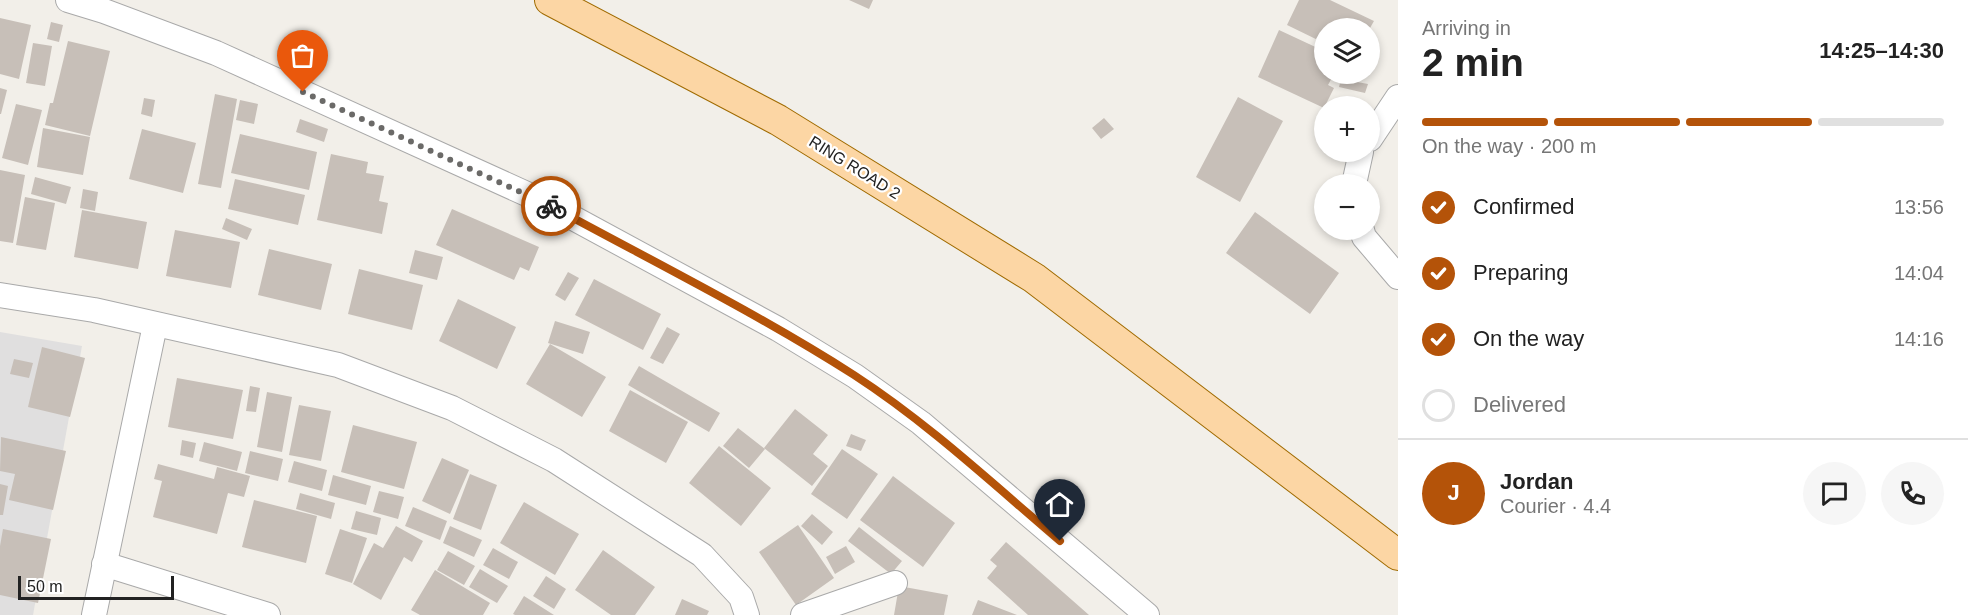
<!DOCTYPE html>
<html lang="en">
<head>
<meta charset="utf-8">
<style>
  body { margin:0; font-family:Helvetica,sans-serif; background:#f6f6f6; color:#222; height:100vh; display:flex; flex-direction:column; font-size:22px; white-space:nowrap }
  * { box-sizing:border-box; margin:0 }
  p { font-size:20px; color:#767676 }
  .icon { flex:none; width:33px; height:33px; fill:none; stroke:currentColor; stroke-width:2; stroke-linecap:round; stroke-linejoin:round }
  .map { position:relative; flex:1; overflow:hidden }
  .sheet { display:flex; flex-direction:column; background:#fff; width:570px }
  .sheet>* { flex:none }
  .controls { position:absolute; left:1314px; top:18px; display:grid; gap:12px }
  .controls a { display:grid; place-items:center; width:66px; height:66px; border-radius:50%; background:#fff; box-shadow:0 3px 9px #0003; font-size:30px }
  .scale { position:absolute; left:18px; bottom:15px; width:156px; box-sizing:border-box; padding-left:6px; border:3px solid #222; border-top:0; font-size:16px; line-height:21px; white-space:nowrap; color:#222; -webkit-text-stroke:4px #fff; paint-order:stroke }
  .pin { position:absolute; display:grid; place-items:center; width:51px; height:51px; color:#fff; margin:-62px -26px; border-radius:50% 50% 50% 0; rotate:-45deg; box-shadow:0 0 6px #0007 }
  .pin .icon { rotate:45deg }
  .courier { position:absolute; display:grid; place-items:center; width:60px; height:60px; margin:-30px; border:4px solid #b45309; border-radius:50%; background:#fff; color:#222; box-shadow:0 2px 8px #0007 }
  .head em { font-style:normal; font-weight:800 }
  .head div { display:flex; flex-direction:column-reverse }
  .head { display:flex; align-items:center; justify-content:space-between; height:102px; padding:0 24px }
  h1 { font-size:39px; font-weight:800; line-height:45px }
  .bar { display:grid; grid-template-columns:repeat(4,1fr); gap:9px 6px; align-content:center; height:72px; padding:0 24px }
  .bar i { height:8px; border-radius:4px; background:#e0e0e0 }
  .bar .active { background:#b45309 }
  .bar p { grid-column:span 4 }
  .line { display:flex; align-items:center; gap:15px; padding:0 24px; border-top:2px solid #e0e0e0 }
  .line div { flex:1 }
  .round { display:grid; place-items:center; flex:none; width:63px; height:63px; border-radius:32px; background:#f6f6f6 }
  ol { padding:0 24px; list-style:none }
  li { display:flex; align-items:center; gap:18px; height:66px }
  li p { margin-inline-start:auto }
  li .icon { padding:6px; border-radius:50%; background:#b45309; color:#fff; stroke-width:4 }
  li:last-child { color:#767676 }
  li i { width:33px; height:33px; border:3px solid #e0e0e0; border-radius:50% }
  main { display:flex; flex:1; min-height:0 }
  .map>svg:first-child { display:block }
  .residential { fill:#e0dfdf }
  .building { fill:#c7bfb8 }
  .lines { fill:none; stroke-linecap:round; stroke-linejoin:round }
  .minor-casing { stroke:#a9a9a9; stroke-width:26 }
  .major-casing { stroke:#a06b00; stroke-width:32 }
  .minor { stroke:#fff; stroke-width:24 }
  .major { stroke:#fcd6a4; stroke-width:30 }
  .done { stroke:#6b6a68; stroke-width:6; stroke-dasharray:0 10.8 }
  .route { stroke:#b45309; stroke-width:8 }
  .labels { text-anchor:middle; stroke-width:4.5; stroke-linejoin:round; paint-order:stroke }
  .street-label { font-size:16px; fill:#222; stroke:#fff }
</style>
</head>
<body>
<main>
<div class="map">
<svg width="1398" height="615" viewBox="0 0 1398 615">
  <rect width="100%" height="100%" fill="#f2efe9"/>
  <path class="residential" d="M0 332 82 346 33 615H0Z"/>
  <path class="building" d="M849 0H873L869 9Z
    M1299 0H1330L1374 21 1370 28H1324V43L1287 25Z
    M0 18 31 25 19 79 0 74Z
    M51 22 63 25 59 42 47 39Z
    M1279 30 1324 51V74H1334L1328 85 1334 88 1324 108 1258 77Z
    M68 41 110 51 90 136 45 125 50 103H53Z
    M33 43 52 46 45 86 26 83Z
    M1341 79 1368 84 1365 93 1339 87Z
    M0 88 7 90 1 114H0Z
    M215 94 237 99 221 188 198 184Z
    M1238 97 1283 121 1240 202 1196 177Z
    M144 98 155 100 152 117 141 114Z
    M240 100 258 104 254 124 236 120Z
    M16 104 42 110 28 165 2 158Z
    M1104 118 1114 129 1101 139 1092 128Z
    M300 119 328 129 324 142 296 132Z
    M43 128 90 137 83 175 37 167Z
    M142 129 196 143 183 193 129 179Z
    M240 134 317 152 309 190 231 173Z
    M331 154 368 162 366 173 384 176 379 201 388 203 382 234 317 220Z
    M0 170 25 175 13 243 0 241Z
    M35 177 71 187 66 204 31 194Z
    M235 179 305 195 298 225 228 209Z
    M83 189 98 192 95 211 80 208Z
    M25 197 55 203 46 250 16 245Z
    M452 209 539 247 529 271 520 267 514 280 436 245Z
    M82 210 147 222 138 269 74 257Z
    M1255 212 1339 273 1310 314 1226 253Z
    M226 218 252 229 247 240 222 229Z
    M175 230 240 242 231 288 166 276Z
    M269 249 332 264 321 310 258 295Z
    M415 250 443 257 437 280 409 273Z
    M359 269 423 285 412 330 348 314Z
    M568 272 579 278 565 301 555 295Z
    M594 279 661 314 643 350 575 315Z
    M458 299 516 327 497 369 439 341Z
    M555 321 590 332 583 354 548 343Z
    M667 327 680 334 663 364 650 358Z
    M550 344 606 377 582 417 526 384Z
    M42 347 85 358 70 417 28 407Z
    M14 359 33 363 29 378 10 374Z
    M639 366 720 413 709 432 628 385Z
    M177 378 243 390 233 439 168 427Z
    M250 386 260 388 256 412 246 411Z
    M630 390 688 422 666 463 609 431Z
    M267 392 292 397 282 452 257 447Z
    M299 405 331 411 321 461 289 455Z
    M795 409 828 435 813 454 828 466 812 486 764 448Z
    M353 425 417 442 404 489 341 472Z
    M738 428 765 449 749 468 723 446Z
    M851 434 866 440 861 451 846 446Z
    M1 437 66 451 53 510 9 500 15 474 0 471Z
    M182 440 196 443 193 458 180 455Z
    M204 442 242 452 237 471 199 461Z
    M719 446 771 488 741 526 689 483Z
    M842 449 878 474 847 519 811 494Z
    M250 451 283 459 278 481 245 473Z
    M442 458 469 470 450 514 422 501Z
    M294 461 327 470 322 491 288 482Z
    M158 464 214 479 217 467 250 476 244 497 228 493 217 534 153 517 162 481 154 479Z
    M470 474 497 485 481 530 453 519Z
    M333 475 371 486 366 505 328 495Z
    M893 476 955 523 923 567 860 520Z
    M0 484 8 486 3 515H0Z
    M379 491 404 497 398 519 373 512Z
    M300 493 335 503 331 519 296 509Z
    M254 500 317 516 306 563 242 547Z
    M524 502 579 534 555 575 500 543Z
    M413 507 447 521 440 540 405 526Z
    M356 511 381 518 377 535 351 529Z
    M812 514 833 532 822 545 801 526Z
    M798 525 834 578 796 605 759 552Z
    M396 526 423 541 412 562 404 557 381 600 353 584 374 543 383 548Z
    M450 526 482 540 474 557 443 543Z
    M859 527 902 561 891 574 848 541Z
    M3 529 51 539 38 603 0 595V546Z
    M340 529 367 538 352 583 325 574Z
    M1006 542 1089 615H1028L987 578 997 566 990 560Z
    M846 546 855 562 835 574 826 557Z
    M493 548 518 562 509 579 483 565Z
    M603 550 655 587 635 615H611L575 590Z
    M448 551 475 566 464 585 437 570Z
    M480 569 508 586 497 603 469 587Z
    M435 570 490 603 483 615H420L411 610Z
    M546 576 566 589 554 609 533 596Z
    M899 586 948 595 944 615H894Z
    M524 596 554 615H515L513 614Z
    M682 599 709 611 707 615H675Z
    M978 600 1017 615H972Z"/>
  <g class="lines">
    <g class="minor-casing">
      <path id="minor" d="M68 0 104 11 216 53 540 200 778 329 855 376 921 423 1147 615
        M1370 139 1398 97
        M1354 184 1361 152
        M1362 230 1364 237 1398 277
        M0 295 94 310 338 365 452 408 554 460 702 555 741 597 747 615
        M104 564 268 615
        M94 615 155 325
        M803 615 895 583"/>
    </g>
    <g class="major-casing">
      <path id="major" d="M550 0 778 120 1034 278 1398 555"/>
    </g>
    <use href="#minor" class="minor"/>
    <use href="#major" class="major"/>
  </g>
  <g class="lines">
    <path class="done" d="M303 92 551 206"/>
    <path class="route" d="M551 206C652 261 757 313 854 375 928 423 993 484 1060 541"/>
  </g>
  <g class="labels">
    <g class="street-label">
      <text transform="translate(855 167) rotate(32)" y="6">RING ROAD 2</text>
    </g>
  </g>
</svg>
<div class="controls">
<a><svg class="icon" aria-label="layers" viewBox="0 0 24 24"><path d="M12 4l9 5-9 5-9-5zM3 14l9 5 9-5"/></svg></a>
<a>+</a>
<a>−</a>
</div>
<div class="scale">50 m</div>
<div class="pin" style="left:303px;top:92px;background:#ea580c"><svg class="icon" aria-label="bag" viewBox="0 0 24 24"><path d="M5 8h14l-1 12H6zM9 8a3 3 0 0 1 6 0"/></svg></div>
<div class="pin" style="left:1060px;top:541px;background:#1f2937"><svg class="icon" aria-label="home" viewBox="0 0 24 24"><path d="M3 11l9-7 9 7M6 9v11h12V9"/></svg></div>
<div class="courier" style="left:551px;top:206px"><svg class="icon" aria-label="bike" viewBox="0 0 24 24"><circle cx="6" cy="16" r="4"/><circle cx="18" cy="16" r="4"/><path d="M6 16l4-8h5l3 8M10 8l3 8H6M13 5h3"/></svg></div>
</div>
<section class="sheet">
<div class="head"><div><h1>2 min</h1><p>Arriving in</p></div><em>14:25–14:30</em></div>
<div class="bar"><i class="active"></i><i class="active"></i><i class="active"></i><i></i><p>On the way · 200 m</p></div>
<ol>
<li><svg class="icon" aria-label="check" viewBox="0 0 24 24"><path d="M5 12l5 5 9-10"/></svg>Confirmed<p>13:56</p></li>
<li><svg class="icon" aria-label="check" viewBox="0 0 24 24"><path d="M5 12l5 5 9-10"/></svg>Preparing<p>14:04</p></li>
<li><svg class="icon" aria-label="check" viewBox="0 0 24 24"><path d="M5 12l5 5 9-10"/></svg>On the way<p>14:16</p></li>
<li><i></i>Delivered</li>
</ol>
<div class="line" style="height:108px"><b class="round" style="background:#b45309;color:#fff">J</b><div><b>Jordan</b><p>Courier · 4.4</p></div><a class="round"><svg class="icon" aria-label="chat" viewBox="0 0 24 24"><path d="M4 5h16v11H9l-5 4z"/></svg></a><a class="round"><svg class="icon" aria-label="phone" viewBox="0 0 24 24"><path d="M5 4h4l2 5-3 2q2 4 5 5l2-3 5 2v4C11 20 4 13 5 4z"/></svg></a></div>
</section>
</main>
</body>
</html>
